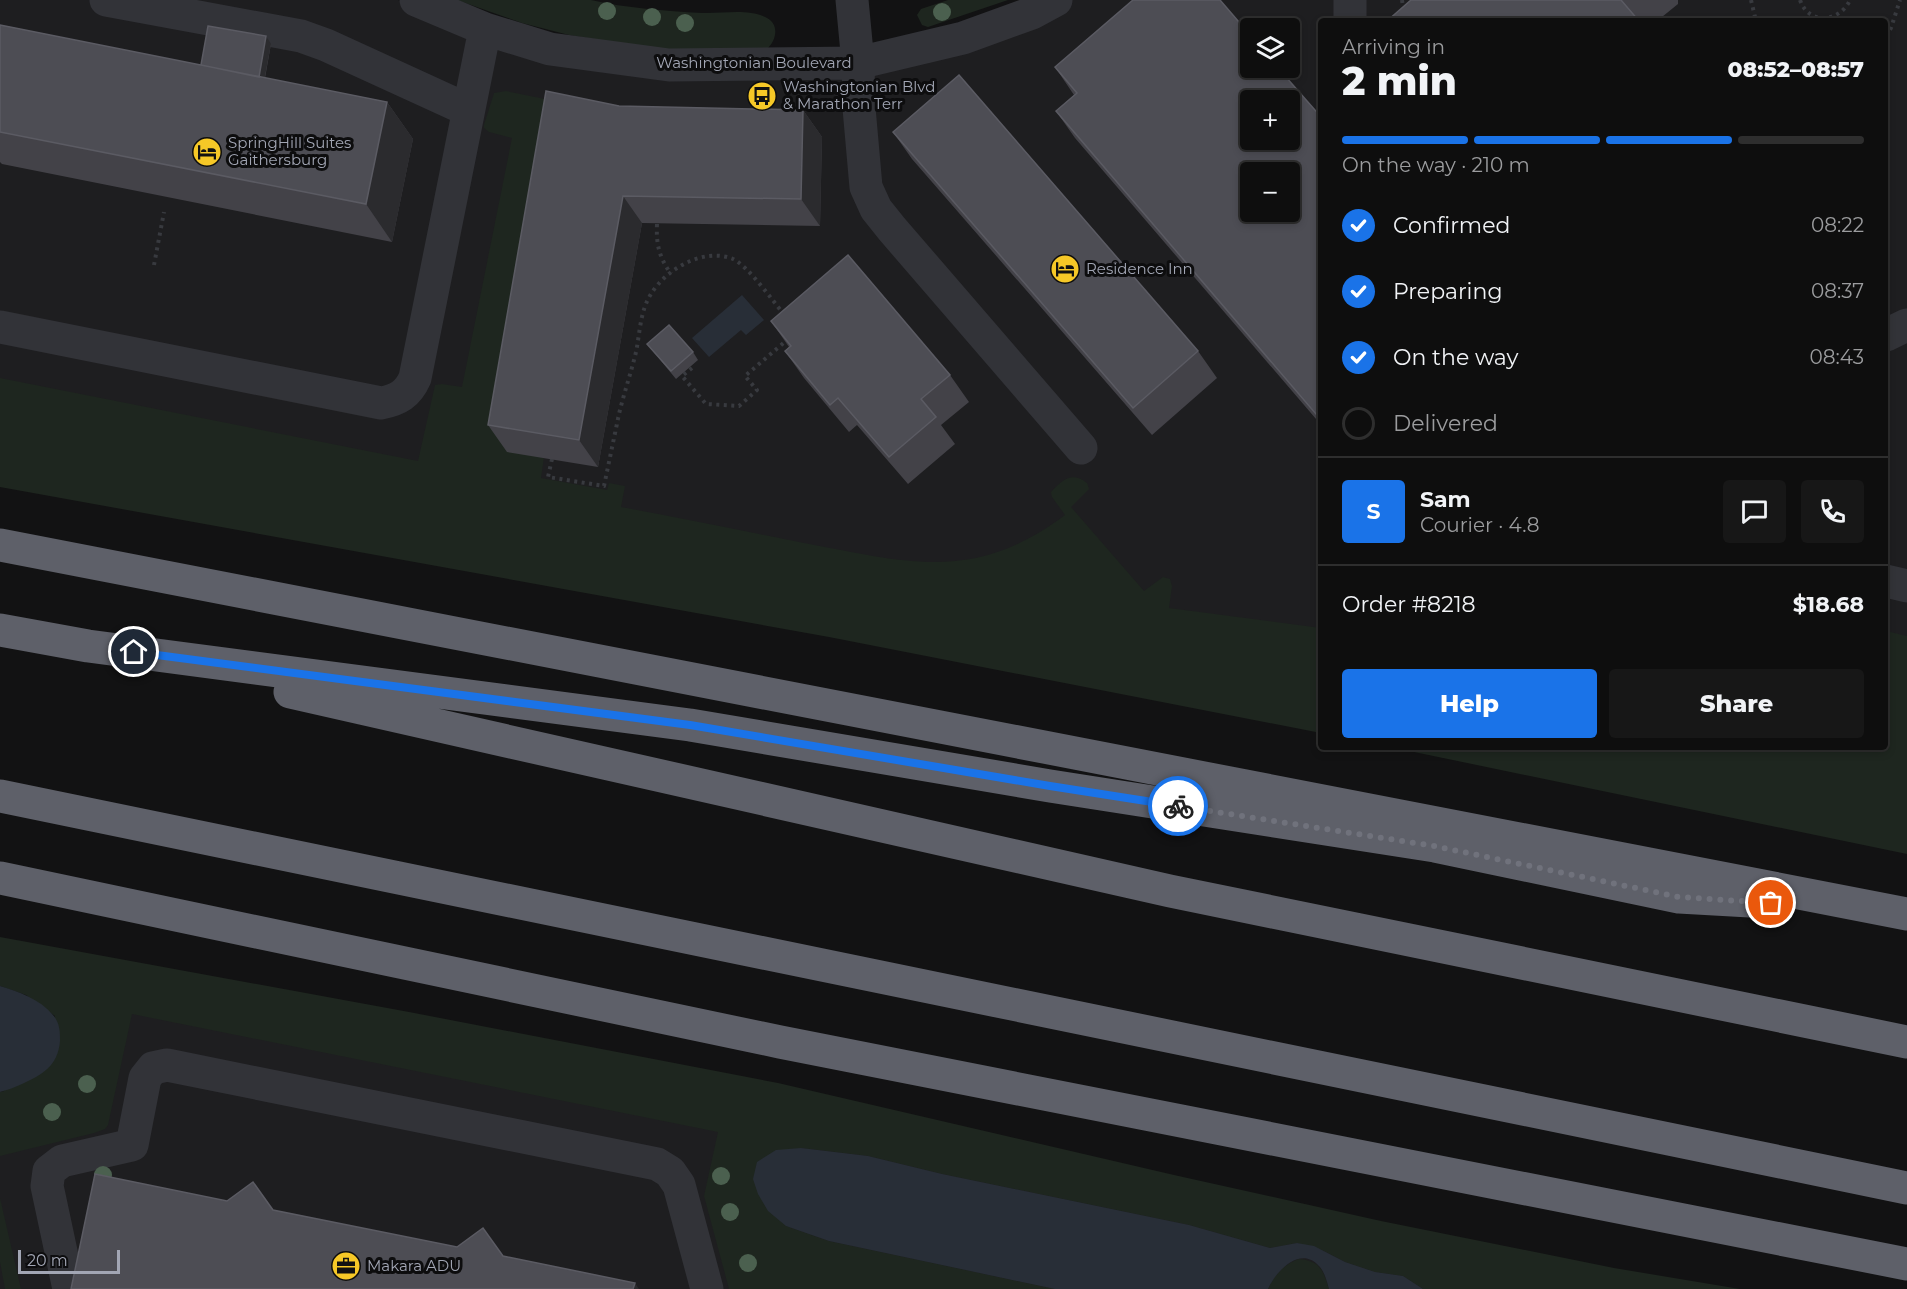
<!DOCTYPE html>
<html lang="en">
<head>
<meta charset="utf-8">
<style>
  body { margin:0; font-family:Montserrat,sans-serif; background:#171717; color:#f1f3f6; height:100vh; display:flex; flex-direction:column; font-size:22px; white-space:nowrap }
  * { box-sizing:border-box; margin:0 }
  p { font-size:20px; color:#9b9c9e }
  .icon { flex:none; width:33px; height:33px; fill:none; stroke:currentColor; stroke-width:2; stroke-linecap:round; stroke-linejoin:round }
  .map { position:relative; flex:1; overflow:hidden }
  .details { position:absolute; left:1318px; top:18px; width:570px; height:732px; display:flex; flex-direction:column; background:#0e0e0e; border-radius:6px; box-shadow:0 3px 9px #0003,0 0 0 2px #2e2e2e }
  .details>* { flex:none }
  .tools { position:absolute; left:1240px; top:18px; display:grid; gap:12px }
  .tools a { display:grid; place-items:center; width:60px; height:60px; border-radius:6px; background:#0e0e0e; box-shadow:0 3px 9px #0003,0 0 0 2px #2e2e2e; font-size:30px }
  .scale { position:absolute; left:18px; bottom:15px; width:102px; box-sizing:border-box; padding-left:6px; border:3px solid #a2a6b4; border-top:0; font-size:16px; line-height:21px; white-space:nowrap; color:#a2a6b4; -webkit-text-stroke:4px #0d0d0e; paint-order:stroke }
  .pin { position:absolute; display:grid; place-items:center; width:51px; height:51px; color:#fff; margin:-26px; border:3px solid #fff; border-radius:50%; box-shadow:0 2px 6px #0007 }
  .courier { position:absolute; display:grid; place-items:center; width:60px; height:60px; margin:-30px; border:4px solid #1a73e8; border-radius:50%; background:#fff; color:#222; box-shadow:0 2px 8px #0007 }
  .overview em { font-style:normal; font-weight:800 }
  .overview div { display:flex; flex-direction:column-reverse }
  .overview { display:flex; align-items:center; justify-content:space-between; height:102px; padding:0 24px }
  h1 { font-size:39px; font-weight:800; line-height:45px }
  .bar { display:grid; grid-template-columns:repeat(4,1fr); gap:9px 6px; align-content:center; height:72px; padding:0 24px }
  .bar i { height:8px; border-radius:4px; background:#2e2e2e }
  .bar .selected { background:#1a73e8 }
  .bar p { grid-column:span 4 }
  .line { display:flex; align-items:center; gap:15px; padding:0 24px; border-top:2px solid #2e2e2e }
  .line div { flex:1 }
  .round { display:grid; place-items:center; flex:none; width:63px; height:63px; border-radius:6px; background:#171717 }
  ol { padding:0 24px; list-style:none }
  li { display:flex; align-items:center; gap:18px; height:66px }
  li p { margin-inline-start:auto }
  li .icon { padding:6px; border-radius:50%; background:#1a73e8; color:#fff; stroke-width:4 }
  li:last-child { color:#9b9c9e }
  li i { width:33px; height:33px; border:3px solid #2e2e2e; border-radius:50% }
  .action { display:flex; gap:12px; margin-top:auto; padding:12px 24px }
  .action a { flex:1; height:69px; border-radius:6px; background:#1a73e8; color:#fff; font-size:24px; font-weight:800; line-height:69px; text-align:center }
  .action a+a { background:#171717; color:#f1f3f6 }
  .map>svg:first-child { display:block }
  .built { fill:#1e1e20; fill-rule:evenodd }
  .green { fill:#1e261f }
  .water { fill:#282e37 }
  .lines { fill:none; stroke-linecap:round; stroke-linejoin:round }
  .path { stroke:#383a3f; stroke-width:4; stroke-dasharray:3 4.5; stroke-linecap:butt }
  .minor { stroke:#323338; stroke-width:33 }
  .highway { stroke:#5e6069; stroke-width:33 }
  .tree { fill:#4b604f }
  .wall { fill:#434248 }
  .shaded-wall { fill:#2b2b2e }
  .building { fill:#4d4d54; stroke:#5b5b63; stroke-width:1.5; fill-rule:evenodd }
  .done { stroke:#70727c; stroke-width:6; stroke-dasharray:0 10.8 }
  .route { stroke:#1a73e8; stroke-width:8 }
  .labels { text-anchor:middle; stroke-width:6; stroke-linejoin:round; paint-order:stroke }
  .street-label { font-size:15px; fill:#a2a6b4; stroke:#0d0d0e }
  .poi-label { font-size:15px; fill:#a2a6b4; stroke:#0d0d0e; text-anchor:start }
</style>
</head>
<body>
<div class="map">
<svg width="1907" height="1289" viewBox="0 0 1907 1289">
  <rect width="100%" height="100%" fill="#121213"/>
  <path class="built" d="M0 0H398L501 42 854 70 1064 0H1907V659L1886 654V21H1322L1321 645 0 412ZM1251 28H1290V68H1251ZM1251 100H1290V140H1251ZM1251 172H1290V212H1251Z
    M112 967 1685 1289H0V1126Z"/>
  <path class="green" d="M457 0H591C626 8 665 11 702 13 722 14 749 8 767 18 780 25 776 41 767 49L674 52 569 35 522 23Z
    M948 0H1008L928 27 922 25 917 15 921 9Z
    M506 91 594 109 541 478 607 490 609 483 625 486 621 507C682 518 743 531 804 543 907 562 973 584 1065 515L1052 497 1051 492C1063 480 1071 471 1087 483L1089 489 1071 507 1144 591 1163 577 1170 579 1172 586 1169 608 1321 628V733L829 637 0 487V378L418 461 435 385 442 384 462 387 512 138 489 132 484 128V125L494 93Z
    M1886 631 1907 636V854L1390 747H1886Z
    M0 937 409 1012 778 1083 1174 1175 1381 1221 1614 1268 1740 1289H1423L1403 1276 1375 1272 1345 1262 1324 1251 1297 1243 1270 1248 1189 1225 942 1174 868 1156 801 1148 786 1226 829 1241 1055 1289H729L704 1196 718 1132 132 1014 108 1125 105 1129 94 1133 0 1156V1092L4 1091 55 1016 26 995 0 986Z
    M0 1197V1198L21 1289H5L0 1262Z
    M1299 1259C1320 1261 1323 1270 1329 1289H1268C1275 1274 1283 1265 1299 1259Z"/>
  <path class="water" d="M742 295 764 320 746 335 741 330 709 357 692 338Z
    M0 986C19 992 40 999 53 1015 60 1023 60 1032 60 1041 58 1066 42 1075 22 1084 15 1087 8 1090 0 1092Z
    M801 1148 868 1156 942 1174 1189 1225 1270 1248 1297 1243 1314 1246 1345 1262 1375 1272 1403 1276 1423 1289H1329C1327 1282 1325 1273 1320 1267 1301 1244 1276 1271 1268 1289H1055L829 1241 786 1226 768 1211 758 1194 753 1179 757 1162 776 1150Z"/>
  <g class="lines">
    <path class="path" d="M1402 0 1405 21
      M1751 0 1756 21
      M1800 0C1809 26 1840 22 1850 0
      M1886 36 1891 28 1900 0
      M657 224C656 244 659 257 671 274
      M154 265 164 212
      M692 368 682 376 706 404 739 406 757 390 745 376 787 340
      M552 459 548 477 604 486C609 462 614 438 619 414 624 393 631 373 636 352 640 333 640 311 651 294 666 269 704 247 733 259 748 266 772 300 783 313"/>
    <path class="minor" d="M106 0 301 36 326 45 468 110
      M416 0 485 29 550 49 669 65 858 63 963 38 1032 13 1056 0
      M852 0 858 63 859 108 866 187 876 209 892 229 1081 448
      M1350 0V21
      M0 327 381 403C398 400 408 394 415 378L485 29
      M1886 335 1907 325
      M1886 581 1907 586
      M69 1289 47 1186 49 1171 62 1161 132 1145 145 1078 153 1068 167 1065 657 1164 670 1172 679 1185 707 1289"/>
    <path class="highway" d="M0 545 1907 914
      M0 630 88 646 690 725 1050 786 1435 846 1679 897 1750 901
      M290 692 1170 891 1907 1042
      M0 796 1907 1188
      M0 878 780 1042 1907 1264"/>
  </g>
  <g class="tree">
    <circle cx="607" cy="11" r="9"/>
    <circle cx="942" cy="12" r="9"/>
    <circle cx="652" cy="17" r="9"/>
    <circle cx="685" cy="23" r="9"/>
    <circle cx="87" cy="1084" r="9"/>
    <circle cx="52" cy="1112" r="9"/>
    <circle cx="103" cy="1175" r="9"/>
    <circle cx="721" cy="1176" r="9"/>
    <circle cx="730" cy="1212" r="9"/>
    <circle cx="748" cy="1263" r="9"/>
  </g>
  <path class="wall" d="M1411 0H1678V4L1657 21H1387Z
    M0 25 201 65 271 44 265 78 387 102 413 139 392 242 2 164 0 162Z
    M1055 67 1322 118V426L1075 138 1056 111 1074 95Z
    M619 106 803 110 822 137 820 226 642 223 598 467 507 452 488 425Z
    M893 132 1198 351 1217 378 1152 435 912 159Z
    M771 321 950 375 969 402 941 425 955 444 908 484 857 425 849 432 804 378 785 351 789 347Z
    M647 344 693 352 698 360 676 379Z"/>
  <path class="shaded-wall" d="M266 36 271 44 259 108 254 101Z
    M387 102 413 139 392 242 366 204Z
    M803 110 822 137 820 226 801 199Z
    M623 196 642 223 598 467 579 440Z
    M635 1283 639 1289H633Z"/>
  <path class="building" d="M1133 0H1220L1251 36V68H1278L1322 118V421L1056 111 1077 93 1055 67ZM1251 100H1290V140H1251ZM1251 172H1290V212H1251Z
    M1411 0H1621L1639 21H1387Z
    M0 25 387 102 366 204 0 132Z
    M208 26 266 36 259 77 201 65Z
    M959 75 1198 351 1133 408 893 132Z
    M546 91 619 106 803 110 801 199 623 196 579 440 488 425Z
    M848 255 950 375 921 399 936 417 889 457 838 398 830 405 785 351 791 346 771 321Z
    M669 325 693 352 671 371 647 344Z
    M95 1174 227 1201 253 1182 273 1210 457 1247 483 1228 503 1256 635 1283 633 1289H71Z"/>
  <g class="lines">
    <path class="done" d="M1178 806 1434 846 1679 897 1771 903"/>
    <path class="route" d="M134 652 690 725 1050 786 1178 806"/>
  </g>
  <defs>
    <g id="bus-disc" transform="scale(1.5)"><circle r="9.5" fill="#f6c827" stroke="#0d0d0e"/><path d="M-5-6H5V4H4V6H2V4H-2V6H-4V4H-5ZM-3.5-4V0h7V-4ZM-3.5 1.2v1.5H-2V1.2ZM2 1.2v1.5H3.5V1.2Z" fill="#111"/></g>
    <g id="hotel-disc" transform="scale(1.5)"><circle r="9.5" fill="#f6c827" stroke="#0d0d0e"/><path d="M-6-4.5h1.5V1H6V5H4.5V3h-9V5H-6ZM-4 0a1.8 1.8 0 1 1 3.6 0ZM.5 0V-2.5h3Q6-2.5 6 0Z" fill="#111"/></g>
    <g id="office-disc" transform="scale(1.5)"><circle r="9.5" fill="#f6c827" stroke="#0d0d0e"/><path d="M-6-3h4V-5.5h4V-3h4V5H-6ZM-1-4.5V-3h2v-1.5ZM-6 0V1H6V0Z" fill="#111"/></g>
  </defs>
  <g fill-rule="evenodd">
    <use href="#bus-disc" x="762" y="96"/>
    <use href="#hotel-disc" x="207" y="152"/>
    <use href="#hotel-disc" x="1065" y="269"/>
    <use href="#office-disc" x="346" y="1266"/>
  </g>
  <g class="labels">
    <g class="street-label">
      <text x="754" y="68">Washingtonian Boulevard</text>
    </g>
    <g class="poi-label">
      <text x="783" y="92">Washingtonian Blvd<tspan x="783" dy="17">&amp; Marathon Terr</tspan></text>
      <text x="228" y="148">SpringHill Suites<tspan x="228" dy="17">Gaithersburg</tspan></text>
      <text x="1086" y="274">Residence Inn</text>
      <text x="367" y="1271">Makara ADU</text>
    </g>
  </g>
</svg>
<div class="tools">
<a><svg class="icon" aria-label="layers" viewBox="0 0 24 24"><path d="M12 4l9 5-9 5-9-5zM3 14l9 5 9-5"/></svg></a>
<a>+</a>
<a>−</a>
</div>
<div class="scale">20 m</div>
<div class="pin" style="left:1771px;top:903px;background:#ea580c"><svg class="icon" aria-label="bag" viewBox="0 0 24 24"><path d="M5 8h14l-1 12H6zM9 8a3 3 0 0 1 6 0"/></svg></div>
<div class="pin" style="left:134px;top:652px;background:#1f2937"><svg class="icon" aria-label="home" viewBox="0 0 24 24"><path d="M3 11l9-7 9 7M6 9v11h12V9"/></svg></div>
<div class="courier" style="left:1178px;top:806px"><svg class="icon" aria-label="bike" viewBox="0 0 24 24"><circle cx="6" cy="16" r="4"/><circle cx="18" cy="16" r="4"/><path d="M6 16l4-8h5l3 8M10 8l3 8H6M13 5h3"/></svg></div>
<section class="details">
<div class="overview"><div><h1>2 min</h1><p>Arriving in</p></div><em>08:52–08:57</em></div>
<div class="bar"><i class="selected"></i><i class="selected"></i><i class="selected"></i><i></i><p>On the way · 210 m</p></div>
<ol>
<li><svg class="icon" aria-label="check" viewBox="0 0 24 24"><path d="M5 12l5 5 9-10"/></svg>Confirmed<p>08:22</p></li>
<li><svg class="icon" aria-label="check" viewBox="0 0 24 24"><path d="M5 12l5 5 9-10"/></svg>Preparing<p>08:37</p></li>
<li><svg class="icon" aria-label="check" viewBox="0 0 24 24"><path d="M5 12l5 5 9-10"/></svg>On the way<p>08:43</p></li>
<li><i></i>Delivered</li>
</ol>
<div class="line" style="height:108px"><b class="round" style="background:#1a73e8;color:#fff">S</b><div><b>Sam</b><p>Courier · 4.8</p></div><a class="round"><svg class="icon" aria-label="chat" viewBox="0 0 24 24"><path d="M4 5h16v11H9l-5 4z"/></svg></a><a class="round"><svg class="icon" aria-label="phone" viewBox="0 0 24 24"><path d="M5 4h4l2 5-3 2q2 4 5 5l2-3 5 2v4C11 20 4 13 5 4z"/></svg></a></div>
<div class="line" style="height:78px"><div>Order #8218</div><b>$18.68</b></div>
<div class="action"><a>Help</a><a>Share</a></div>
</section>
</div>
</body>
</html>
